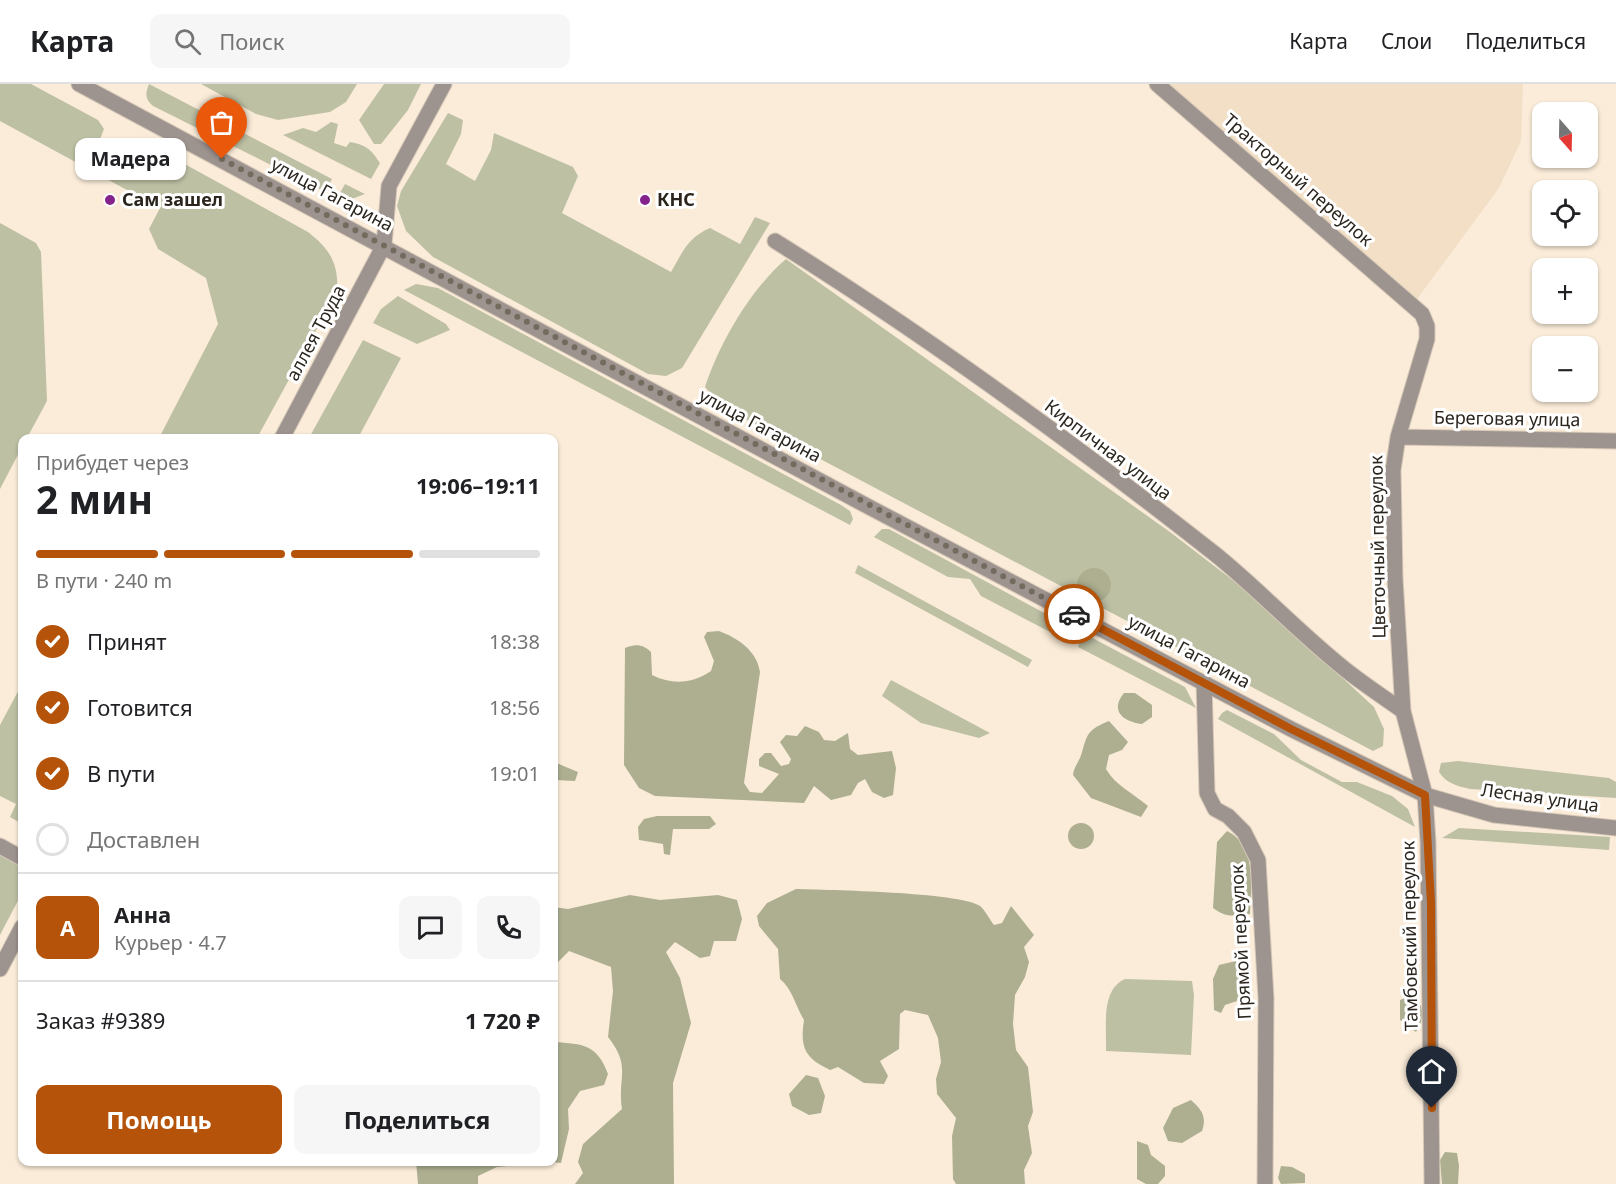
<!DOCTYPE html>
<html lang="ru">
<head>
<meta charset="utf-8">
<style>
  body { margin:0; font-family:"Noto Sans",sans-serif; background:#f6f6f6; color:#202124; height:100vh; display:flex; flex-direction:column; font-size:22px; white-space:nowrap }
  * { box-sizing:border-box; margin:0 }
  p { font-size:20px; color:#757577 }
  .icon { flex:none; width:33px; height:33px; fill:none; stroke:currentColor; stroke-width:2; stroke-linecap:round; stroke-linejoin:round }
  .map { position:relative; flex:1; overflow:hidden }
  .sheet { position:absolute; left:18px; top:350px; width:540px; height:732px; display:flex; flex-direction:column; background:#fff; border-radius:12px; box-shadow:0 2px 4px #0004 }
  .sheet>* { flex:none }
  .needle { width:39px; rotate:160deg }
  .controls { position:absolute; left:1532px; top:18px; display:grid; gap:12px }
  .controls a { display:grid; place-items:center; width:66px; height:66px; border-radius:12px; background:#fff; box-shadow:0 2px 4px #0004; font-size:30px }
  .pin { position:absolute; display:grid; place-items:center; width:51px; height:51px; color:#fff; margin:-62px -26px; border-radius:50% 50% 50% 0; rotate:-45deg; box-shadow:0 0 6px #0007 }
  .pin .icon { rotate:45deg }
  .courier { position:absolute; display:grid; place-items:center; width:60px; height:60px; margin:-30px; border:4px solid #b45309; border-radius:50%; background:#fff; color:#222; box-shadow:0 2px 8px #0007 }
  .bubble { position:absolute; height:42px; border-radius:12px; background:#fff; box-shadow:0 2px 4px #0004; font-size:20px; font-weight:700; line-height:42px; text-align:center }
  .summary em { font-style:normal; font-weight:700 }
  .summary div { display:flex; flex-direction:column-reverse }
  .summary { display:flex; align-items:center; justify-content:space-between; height:102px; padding:0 18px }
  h1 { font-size:39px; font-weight:700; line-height:45px }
  .bar { display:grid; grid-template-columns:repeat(4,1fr); gap:9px 6px; align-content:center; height:72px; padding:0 18px }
  .bar i { height:8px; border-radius:4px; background:#e0e0e0 }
  .bar .on { background:#b45309 }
  .bar p { grid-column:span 4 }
  .line { display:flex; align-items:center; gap:15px; padding:0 18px; border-top:2px solid #e0e0e0 }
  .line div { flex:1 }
  .round { display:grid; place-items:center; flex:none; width:63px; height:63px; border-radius:12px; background:#f6f6f6 }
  ol { padding:0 18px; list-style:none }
  li { display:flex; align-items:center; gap:18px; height:66px }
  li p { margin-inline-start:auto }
  li .icon { padding:6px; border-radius:50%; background:#b45309; color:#fff; stroke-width:4 }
  li:last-child { color:#757577 }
  li i { width:33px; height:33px; border:3px solid #e0e0e0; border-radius:50% }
  .primary-button { display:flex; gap:12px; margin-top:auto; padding:12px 18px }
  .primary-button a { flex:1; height:69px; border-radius:12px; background:#b45309; color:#fff; font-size:24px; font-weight:700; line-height:69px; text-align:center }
  .primary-button a+a { background:#f6f6f6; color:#202124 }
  header { display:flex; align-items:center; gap:36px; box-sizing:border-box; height:84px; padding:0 30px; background:#fff; border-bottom:2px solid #e0e0e0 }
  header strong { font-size:28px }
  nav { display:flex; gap:33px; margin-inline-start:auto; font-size:21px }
  .search { width:420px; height:54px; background:#f6f6f6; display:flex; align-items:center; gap:15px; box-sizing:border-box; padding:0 21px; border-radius:12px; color:#757577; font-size:22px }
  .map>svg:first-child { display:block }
  .built { fill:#f2dfc5 }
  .green { fill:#bec0a4 }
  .forest { fill:#adaf90 }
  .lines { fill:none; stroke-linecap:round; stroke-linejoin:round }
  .minor-casing { stroke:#d6c8b7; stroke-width:17 }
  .tertiary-casing { stroke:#d6c8b7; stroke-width:17 }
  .minor { stroke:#9d938f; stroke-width:15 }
  .tertiary { stroke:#9d938f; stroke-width:15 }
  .done { stroke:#746b5f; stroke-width:6; stroke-dasharray:0 10.8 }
  .route { stroke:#b45309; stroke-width:8 }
  .poi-dot { fill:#85238d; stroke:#fff; stroke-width:2 }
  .labels { text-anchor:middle; stroke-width:6; stroke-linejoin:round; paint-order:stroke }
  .street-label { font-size:18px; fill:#2b251e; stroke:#fff }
  .poi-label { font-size:18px; font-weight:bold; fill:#2b251e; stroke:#fff; text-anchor:start }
</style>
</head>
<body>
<header>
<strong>Карта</strong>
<div class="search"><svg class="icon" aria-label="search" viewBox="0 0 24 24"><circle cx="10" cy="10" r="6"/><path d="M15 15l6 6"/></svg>Поиск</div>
<nav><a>Карта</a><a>Слои</a><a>Поделиться</a></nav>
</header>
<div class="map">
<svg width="1616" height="1100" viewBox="0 0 1616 1100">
  <rect width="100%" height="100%" fill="#fbecd9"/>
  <path class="built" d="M1157 0H1523L1521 57 1499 104 1412 222Z"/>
  <path class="green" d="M0 0H31L98 36 104 45 95 68 123 83 137 65 152 62 308 148C330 165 339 180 337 208L257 354H159L218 240 206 194 158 165 149 145 160 124 0 37Z
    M149 0 332 95 325 108 153 22C145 15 145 10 149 0Z
    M201 0H357L346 18 330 28 278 36 256 30Z
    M384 0H421L408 26 381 60H374L359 36Z
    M448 29 463 36 461 50 446 80 475 97 491 66 494 49 573 83 578 92 562 129 671 188C682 169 688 153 710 144L740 160 755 133 770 139 682 284 666 292 648 290 433 173 406 147 397 122 401 107Z
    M331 38 338 40 334 59 346 63 350 58C366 61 371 65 380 79L371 95 283 51 303 44 316 48Z
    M345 100 365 110 344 118 337 114Z
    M0 139 36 159 41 168 47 317 27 354H22V363L0 405Z
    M786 175 1170 448 1256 514 1374 623 1384 645 1383 662 1373 667 722 323 705 303C720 258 750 206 786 175Z
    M416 200 438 204 841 421 850 427 853 435 850 441 404 206Z
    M398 212 446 240 450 246 417 260 373 239 381 225Z
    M363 256 401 274 358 354H309Z
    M882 445H889L1048 531 1052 538 1050 548 981 512 970 495 948 493 874 453Z
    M858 481 1032 576 1028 583 855 489Z
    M1083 549 1185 603 1196 624 1078 563Z
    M891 596 990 649 979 654 921 639 882 612Z
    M22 600V740L10 733 16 720 0 712V641Z
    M1227 626 1274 650 1301 676 1342 698H1357L1392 712 1408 725 1415 743 1218 635 1222 629Z
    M1458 677 1609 694 1616 698V714L1470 705C1457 702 1446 699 1439 688L1441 679Z
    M1459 744 1610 753 1609 766 1442 754Z
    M0 767 22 779V809L0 851Z
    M1125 895 1192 897 1194 911 1191 971 1106 967C1107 944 1100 906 1125 895Z"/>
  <path class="forest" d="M1077 501a17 17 0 1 1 34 0a17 17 0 1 1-34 0Z
    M719 547C738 554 757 567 760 588L744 699 750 708 762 709 779 690 759 682V675L765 669H771L781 682 789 680 791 675 780 658 786 651 797 652 805 642 819 648 824 656 835 657 848 649 850 665 858 671 892 667 896 684 893 711 884 714 872 708 865 695 858 699 851 711 831 716 814 702 804 719 655 712 639 704 624 681 625 564C636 560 642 560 651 568L652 591C672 601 692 600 711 587L714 577 704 553 707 548Z
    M1124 609H1135L1152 621V633L1142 640C1124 638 1109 627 1124 609Z
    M1109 637 1128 658 1122 666 1109 671 1106 685C1116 702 1133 709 1148 722L1141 733 1091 714 1073 691C1074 682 1080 677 1082 668 1088 648 1088 646 1109 637Z
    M554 678 578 688 575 697 554 696Z
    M657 732H710L716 740 709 745H673L670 771 664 770 663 760 639 756 638 743 644 735Z
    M1068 752a13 13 0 1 1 26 0a13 13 0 1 1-26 0Z
    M1227 747C1257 762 1251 801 1250 830 1234 831 1228 835 1213 824L1217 758Z
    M796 805C827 806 959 808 980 822 985 826 990 836 994 841L1002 839 1011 822 1034 851 1024 863 1029 878 1025 893 1015 911 1013 940 1016 966 1028 983 1033 1028 1028 1042 1032 1069 1024 1086 1025 1100H956L953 1095 952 1052 956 1034 937 1010 936 995 941 978 938 954 928 931 905 926 900 930 899 965 880 977 888 992 884 1000 864 999 838 983 830 986C804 974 800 963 804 936 795 921 793 906 780 895L778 865 759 842 757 832 767 819Z
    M630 811 660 816 718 811 737 816 742 835 736 857H714L710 872 700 874 675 858 666 868 680 894 691 939 673 999 674 1100H575L583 1089 578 1078 583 1060 622 1025C617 993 632 983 608 953L613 907 611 883 569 867 554 882V823L568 825Z
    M1236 877 1247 884 1251 899 1249 913 1225 921 1221 929 1214 926 1213 895 1219 881Z
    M1413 911C1425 924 1425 933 1416 948L1400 936V916Z
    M554 958C583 960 597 960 608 990L604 1001 580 1007 568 1025 569 1045 561 1079 541 1077H554Z
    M806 991 818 994 825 1012 821 1029 809 1031 792 1022 789 1010Z
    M1191 1016C1202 1026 1207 1033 1202 1047L1182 1059 1168 1057 1163 1044 1173 1024Z
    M1137 1057 1148 1061 1151 1071 1165 1082V1092L1158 1100H1146L1137 1095Z
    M1445 1068 1457 1069 1459 1082 1458 1100H1442L1440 1076Z
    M416 1077H525L520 1081 497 1083 478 1092V1100H418Z
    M1281 1082 1292 1083 1305 1090V1099L1281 1100 1278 1094Z"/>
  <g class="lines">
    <g class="minor-casing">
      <path id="minor" d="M1157 0 1422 230 1427 242V255L1398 353 1393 386 1395 494 1403 627 1425 711 1428 758 1432 1100
        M775 157C927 252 1074 359 1215 470 1262 508 1303 553 1351 590 1368 603 1386 615 1403 627
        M384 161 389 102 444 0
        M1398 353 1616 357
        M1204 598 1207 709 1215 725 1228 732 1244 748 1258 776 1266 914 1265 1100
        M0 762 22 774"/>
    </g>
    <g class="tertiary-casing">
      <path id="tertiary" d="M79 0 871 424 1291 645 1425 711 1494 731 1616 744
        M282 354 384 161
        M0 885 22 843"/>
    </g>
    <use href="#minor" class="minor"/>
    <use href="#tertiary" class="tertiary"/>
  </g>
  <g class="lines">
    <path class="done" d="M222 75 1074 530"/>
    <path class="route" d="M1074 530 1291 645 1425 711 1431 819 1432 1024"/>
  </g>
  <g class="poi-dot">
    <circle cx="110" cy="116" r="6"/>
    <circle cx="645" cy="116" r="6"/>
  </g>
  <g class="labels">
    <g class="street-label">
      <text transform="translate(1298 96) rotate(41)" y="6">Тракторный переулок</text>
      <text transform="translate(332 111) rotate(28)" y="6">улица Гагарина</text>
      <text transform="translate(316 249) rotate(-62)" y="6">аллея Труда</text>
      <text transform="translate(1507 335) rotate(1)" y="6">Береговая улица</text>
      <text transform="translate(760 342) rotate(28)" y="6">улица Гагарина</text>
      <text transform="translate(1108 366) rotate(37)" y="6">Кирпичная улица</text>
      <text transform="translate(1378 463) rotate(-91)" y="6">Цветочный переулок</text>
      <text transform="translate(1189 568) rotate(28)" y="6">улица Гагарина</text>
      <text transform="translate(1540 714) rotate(8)" y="6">Лесная улица</text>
      <text transform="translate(1410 852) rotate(-91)" y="6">Тамбовский переулок</text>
      <text transform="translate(1241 858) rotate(-93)" y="6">Прямой переулок</text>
    </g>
    <g class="poi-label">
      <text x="122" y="122">Сам зашел</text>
      <text x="657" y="122">КНС</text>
    </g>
  </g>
</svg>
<div class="controls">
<a><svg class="needle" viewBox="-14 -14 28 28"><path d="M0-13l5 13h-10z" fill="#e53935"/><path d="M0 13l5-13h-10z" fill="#757577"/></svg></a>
<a><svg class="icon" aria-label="locate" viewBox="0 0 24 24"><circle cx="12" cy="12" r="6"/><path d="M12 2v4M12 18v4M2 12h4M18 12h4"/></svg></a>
<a>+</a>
<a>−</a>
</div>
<div class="pin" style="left:222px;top:75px;background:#ea580c"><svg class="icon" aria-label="bag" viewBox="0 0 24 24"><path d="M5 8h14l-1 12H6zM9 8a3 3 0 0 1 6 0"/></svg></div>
<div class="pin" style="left:1432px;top:1024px;background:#1f2937"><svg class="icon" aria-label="home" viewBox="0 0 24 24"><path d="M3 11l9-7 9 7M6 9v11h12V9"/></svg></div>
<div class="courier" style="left:1074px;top:530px"><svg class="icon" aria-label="car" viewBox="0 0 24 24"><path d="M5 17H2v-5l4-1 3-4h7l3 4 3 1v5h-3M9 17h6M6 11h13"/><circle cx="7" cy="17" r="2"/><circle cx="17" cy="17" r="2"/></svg></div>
<div class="bubble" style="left:75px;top:54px;width:111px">Мадера</div>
<section class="sheet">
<div class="summary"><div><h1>2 мин</h1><p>Прибудет через</p></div><em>19:06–19:11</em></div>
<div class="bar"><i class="on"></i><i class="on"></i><i class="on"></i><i></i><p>В пути · 240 m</p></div>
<ol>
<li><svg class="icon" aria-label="check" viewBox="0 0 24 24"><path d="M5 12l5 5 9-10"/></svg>Принят<p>18:38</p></li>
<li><svg class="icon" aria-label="check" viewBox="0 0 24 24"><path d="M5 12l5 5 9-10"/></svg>Готовится<p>18:56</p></li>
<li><svg class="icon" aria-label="check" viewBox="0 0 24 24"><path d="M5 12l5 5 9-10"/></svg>В пути<p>19:01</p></li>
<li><i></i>Доставлен</li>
</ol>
<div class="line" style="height:108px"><b class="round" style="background:#b45309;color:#fff">А</b><div><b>Анна</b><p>Курьер · 4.7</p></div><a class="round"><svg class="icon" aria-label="chat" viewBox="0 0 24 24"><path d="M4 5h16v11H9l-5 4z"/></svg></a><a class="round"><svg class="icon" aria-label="phone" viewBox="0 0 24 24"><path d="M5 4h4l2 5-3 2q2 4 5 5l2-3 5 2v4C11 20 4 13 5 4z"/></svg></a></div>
<div class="line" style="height:78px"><div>Заказ #9389</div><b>1 720 ₽</b></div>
<div class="primary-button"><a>Помощь</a><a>Поделиться</a></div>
</section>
</div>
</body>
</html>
